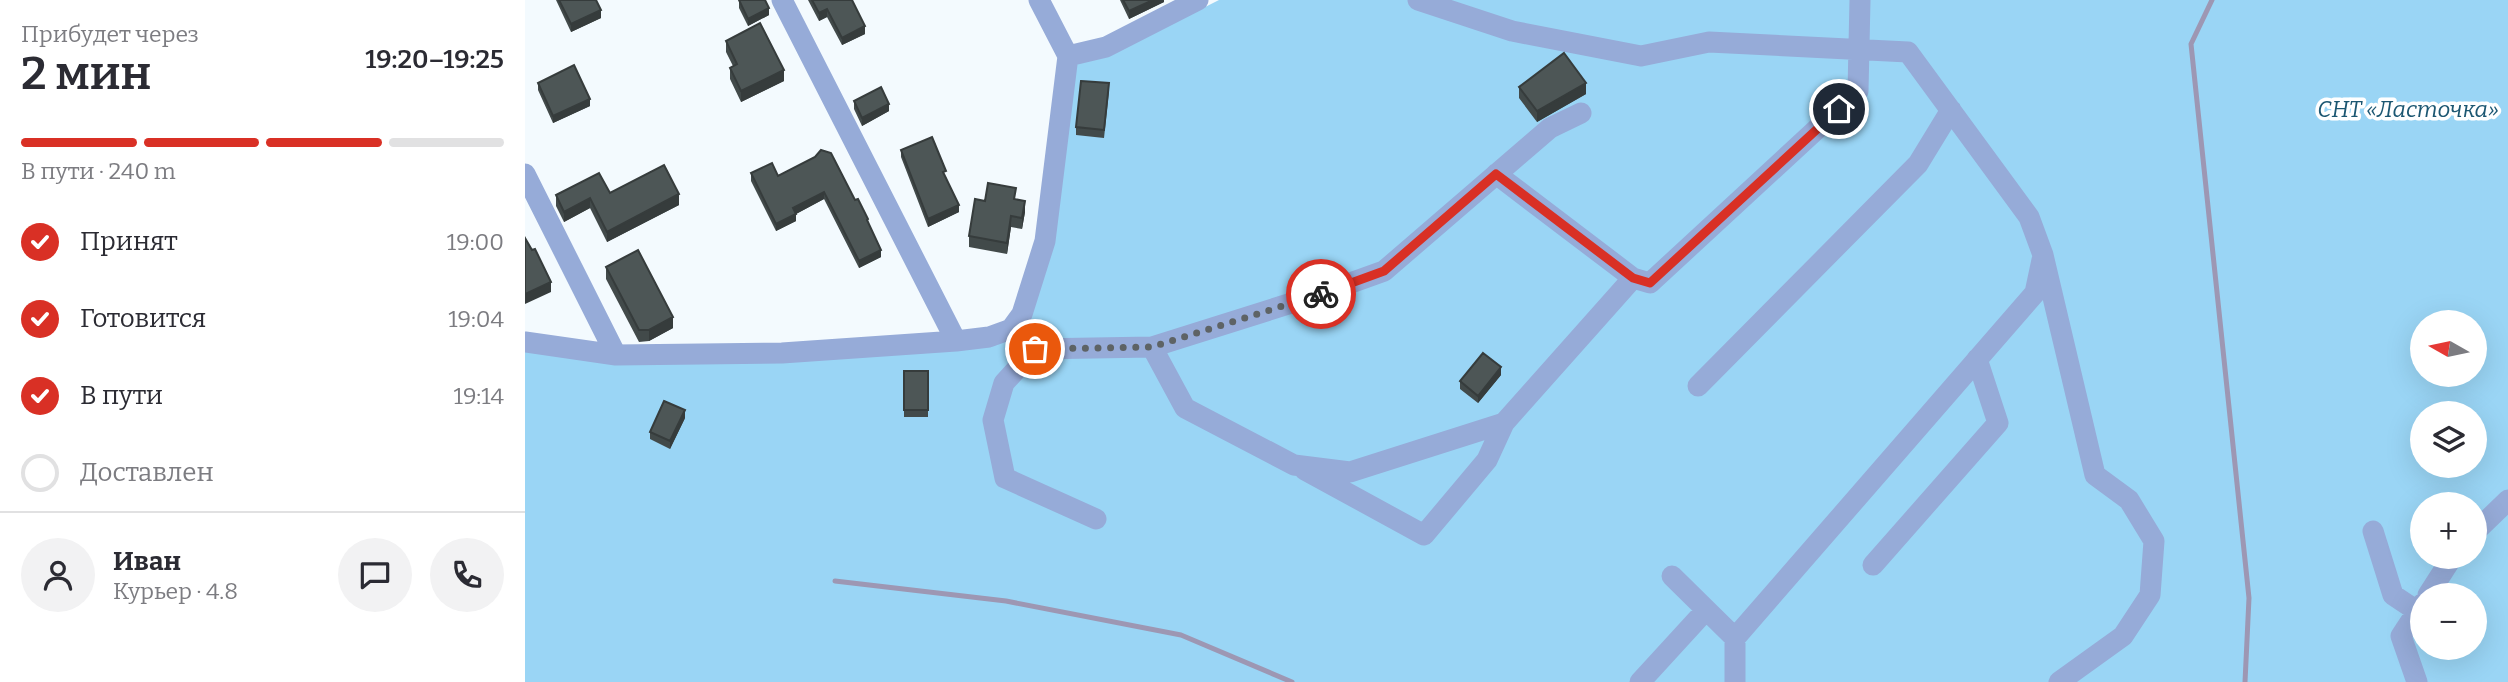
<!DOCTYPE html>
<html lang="ru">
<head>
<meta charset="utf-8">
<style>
  body { margin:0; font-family:Bitter,serif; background:#f2f2f3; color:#2b2b33; height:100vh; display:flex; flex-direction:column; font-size:26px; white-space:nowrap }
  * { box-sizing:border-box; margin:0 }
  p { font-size:23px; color:#7c7c81 }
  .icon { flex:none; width:38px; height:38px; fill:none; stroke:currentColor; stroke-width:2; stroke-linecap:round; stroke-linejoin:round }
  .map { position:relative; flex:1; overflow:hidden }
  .drawer { display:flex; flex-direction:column; background:#fff; width:525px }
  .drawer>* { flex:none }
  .needle { width:46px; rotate:279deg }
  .controls { position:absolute; left:1885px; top:310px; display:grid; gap:14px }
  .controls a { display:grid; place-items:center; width:77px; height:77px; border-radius:50%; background:#fff; box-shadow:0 7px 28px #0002; font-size:35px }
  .pin { position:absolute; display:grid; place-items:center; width:60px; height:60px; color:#fff; margin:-30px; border:4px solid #fff; border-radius:50%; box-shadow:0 2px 7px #0007 }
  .courier { position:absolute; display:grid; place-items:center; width:70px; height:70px; margin:-35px; border:5px solid #d93025; border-radius:50%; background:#fff; color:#222; box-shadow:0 2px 9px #0007 }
  .headline em { font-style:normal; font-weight:600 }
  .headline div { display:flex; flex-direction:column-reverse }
  .headline { display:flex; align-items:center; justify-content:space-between; height:119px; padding:0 21px }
  h1 { font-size:46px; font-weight:600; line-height:52px }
  .bar { display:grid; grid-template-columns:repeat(4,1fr); gap:10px 7px; align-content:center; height:84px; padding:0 21px }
  .bar i { height:9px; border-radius:5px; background:#e1e1e2 }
  .bar .current { background:#d93025 }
  .bar p { grid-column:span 4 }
  .line { display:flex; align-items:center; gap:18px; padding:0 21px; border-top:2px solid #e1e1e2 }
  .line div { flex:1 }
  .round { display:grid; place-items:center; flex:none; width:74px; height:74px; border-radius:37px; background:#f2f2f3 }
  ol { padding:0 21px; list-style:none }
  li { display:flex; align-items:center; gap:21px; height:77px }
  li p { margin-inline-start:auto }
  li .icon { padding:7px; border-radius:50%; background:#d93025; color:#fff; stroke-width:4 }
  li:last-child { color:#7c7c81 }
  li i { width:38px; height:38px; border:4px solid #e1e1e2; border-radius:50% }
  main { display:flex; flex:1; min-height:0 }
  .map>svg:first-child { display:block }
  .green { fill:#9ad5f5; fill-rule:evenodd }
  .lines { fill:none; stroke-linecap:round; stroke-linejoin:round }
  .stream { stroke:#9d97b3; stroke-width:5 }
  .minor { stroke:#96abd8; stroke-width:21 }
  .wall { fill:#424a4a }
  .shaded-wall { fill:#363c3c }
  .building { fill:#4d5656; stroke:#363c3c; stroke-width:2 }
  .done { stroke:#5e6365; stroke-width:7; stroke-dasharray:0 12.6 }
  .route { stroke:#d93025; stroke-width:9 }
  .labels { text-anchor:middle; stroke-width:7; stroke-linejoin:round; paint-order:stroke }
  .park-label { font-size:23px; font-style:italic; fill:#1c5772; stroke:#fff }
</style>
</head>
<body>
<main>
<section class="drawer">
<div class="headline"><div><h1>2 мин</h1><p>Прибудет через</p></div><em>19:20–19:25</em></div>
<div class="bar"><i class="current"></i><i class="current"></i><i class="current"></i><i></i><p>В пути · 240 m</p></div>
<ol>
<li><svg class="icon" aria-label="check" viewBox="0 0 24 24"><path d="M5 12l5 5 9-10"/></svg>Принят<p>19:00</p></li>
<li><svg class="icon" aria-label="check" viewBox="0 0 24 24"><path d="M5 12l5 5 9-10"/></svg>Готовится<p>19:04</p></li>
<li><svg class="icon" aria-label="check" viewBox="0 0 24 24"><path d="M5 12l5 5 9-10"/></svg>В пути<p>19:14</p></li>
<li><i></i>Доставлен</li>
</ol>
<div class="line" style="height:126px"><a class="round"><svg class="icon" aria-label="person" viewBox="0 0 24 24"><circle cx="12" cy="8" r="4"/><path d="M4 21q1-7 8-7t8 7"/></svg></a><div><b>Иван</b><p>Курьер · 4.8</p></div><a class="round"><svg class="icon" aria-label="chat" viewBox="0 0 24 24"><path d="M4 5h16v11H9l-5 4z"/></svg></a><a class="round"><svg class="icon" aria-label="phone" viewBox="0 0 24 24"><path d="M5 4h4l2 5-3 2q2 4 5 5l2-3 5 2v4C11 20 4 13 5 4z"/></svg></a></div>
</section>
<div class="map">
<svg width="1983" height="682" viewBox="0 0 1983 682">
  <rect width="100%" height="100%" fill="#f3fafe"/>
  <path class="green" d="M694 0H1983V682H0V347H429L500 320 550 62 587 54ZM1897 322H1950V374H1897ZM1897 413H1950V466H1897ZM1897 504H1950V556H1897ZM1897 595H1950V648H1897Z"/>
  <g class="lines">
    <path class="stream" d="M1687 0 1666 44 1724 598 1720 682
      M310 581 481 601 656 635 767 682"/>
    <path class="minor" d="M257 0 431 341
      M514 0 543 56
      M893 0 987 31 1116 56 1184 42 1383 52 1504 217 1518 255 1570 475 1604 500 1629 541 1625 595 1598 636 1534 682
      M0 174 91 355
      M971 174 1108 278
      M491 323 510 349 627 347 795 294 859 271 1025 128 1056 113
      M0 342 91 355 257 353 431 341 464 337 486 329 497 314 520 241 543 56 581 47 673 0
      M627 347 660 408 769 465 825 472 979 423 1108 278 1125 283 1333 91 1335 0
      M510 349 479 383 468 420 480 478 571 519
      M1173 386 1393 164 1426 110
      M780 470 899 535 962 460 979 423
      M1848 531 1868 595 1892 611
      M1950 532 1983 500
      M1348 565 1473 423 1452 359
      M1147 576 1210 638
      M1903 595 1928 556
      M1115 682 1181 610
      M1210 682V638L1510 293 1517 260
      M1892 682 1876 636 1897 604"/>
  </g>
  <path class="wall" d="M31 0H71L76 18 46 32Z
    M214 0 244 15 223 26 214 8Z
    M283 0H327L340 34 317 45 302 17 294 21Z
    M595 0H639V2L604 19Z
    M201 41 259 81 216 102 205 79V68L208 66 201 52Z
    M13 83 65 106 28 123 13 90Z
    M994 87 1061 94 1012 122 994 98Z
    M584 91 579 138 551 135V127Z
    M329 101 364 111 337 126 329 109Z
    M376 150 421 177 434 212 403 227 376 157Z
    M290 157 343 224 356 257 334 268 299 199 271 214V221L251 231 226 181V173L253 176Z
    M85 193 154 205 82 242 65 208 39 222 31 206V195Z
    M491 199 500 212 497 229 486 227 482 254 444 247V236L460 201Z
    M81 267 148 328 124 341 114 342 81 279Z
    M379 371H403V417H379Z
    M976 375 953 403 935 389V381Z
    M160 418 145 449 125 439V432Z"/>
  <path class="shaded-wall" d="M628 0H639V2L604 19V11Z
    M244 8V15L223 26V19Z
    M302 9V17L294 21V13Z
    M76 10V18L46 32V24Z
    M340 26V34L317 45V38Z
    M259 70V81L216 102V91Z
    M1061 83V94L1012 122V111Z
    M65 99V106L28 123V116Z
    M364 104V111L337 126V118Z
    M299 192V199L271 214V221L251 231V224L268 208Z
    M154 194V205L82 242V232Z
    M65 198V208L39 222V212Z
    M500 201V212L497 229V218Z
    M434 205V212L403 227V219Z
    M486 216V227L482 254V243Z
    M356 250V257L334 268V261Z
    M26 282V292L0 304V294Z
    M148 317V328L124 341V330Z
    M976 367V375L953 403V396Z
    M160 410V418L145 449V441Z"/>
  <path class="building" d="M34 0H71L76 10 46 24Z
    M214 0H240L244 8 223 19Z
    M287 0H327L340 26 317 38 302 9 294 13Z
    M598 0H628L604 11Z
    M235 23 259 70 216 91 205 68 212 64 201 41Z
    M1039 53 1061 83 1012 111 994 87Z
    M49 65 65 99 28 116 13 83Z
    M556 81 584 83 579 130 551 127Z
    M356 87 364 104 337 118 329 101Z
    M407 137 421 171 418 172 434 205 403 219 376 150Z
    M296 150 306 153 330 200 333 199 343 219 342 220 356 250 334 261 299 192 268 208 271 214 251 224 226 173 247 163 253 176 290 157Z
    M139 165 154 194 82 232 65 198 39 212 31 195 74 173 85 193Z
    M463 183 491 188 489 199 500 201 497 218 486 216 482 243 444 236 450 199 460 201Z
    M0 238 7 250 10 249 26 282 0 294Z
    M113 250 148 317 124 330H114L81 267Z
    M958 353 976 367 953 396 935 381Z
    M379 371H403V410H379Z
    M139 401 160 410 145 441 125 432Z"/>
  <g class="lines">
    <path class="done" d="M510 349 627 347 796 294"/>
    <path class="route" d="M796 294 859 271 971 174 1108 278 1125 283 1314 109"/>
  </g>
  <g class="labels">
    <g class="park-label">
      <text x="1883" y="117">СНТ «Ласточка»</text>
    </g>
  </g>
</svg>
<div class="controls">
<a><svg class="needle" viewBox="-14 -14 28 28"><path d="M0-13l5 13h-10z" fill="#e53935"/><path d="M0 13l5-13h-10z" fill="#7c7c81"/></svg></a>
<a><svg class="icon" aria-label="layers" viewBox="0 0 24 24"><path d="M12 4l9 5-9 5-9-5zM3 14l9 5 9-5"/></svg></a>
<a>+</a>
<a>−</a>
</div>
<div class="pin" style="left:510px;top:349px;background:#ea580c"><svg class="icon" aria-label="bag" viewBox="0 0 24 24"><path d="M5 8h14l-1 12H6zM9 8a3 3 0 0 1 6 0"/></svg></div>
<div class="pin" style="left:1314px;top:109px;background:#1f2937"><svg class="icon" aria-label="home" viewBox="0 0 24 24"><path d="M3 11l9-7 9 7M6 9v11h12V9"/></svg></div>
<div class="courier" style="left:796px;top:294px"><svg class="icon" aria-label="bike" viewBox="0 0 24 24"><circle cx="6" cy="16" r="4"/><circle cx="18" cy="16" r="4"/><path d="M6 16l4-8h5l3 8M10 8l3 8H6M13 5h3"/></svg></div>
</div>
</main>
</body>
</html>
